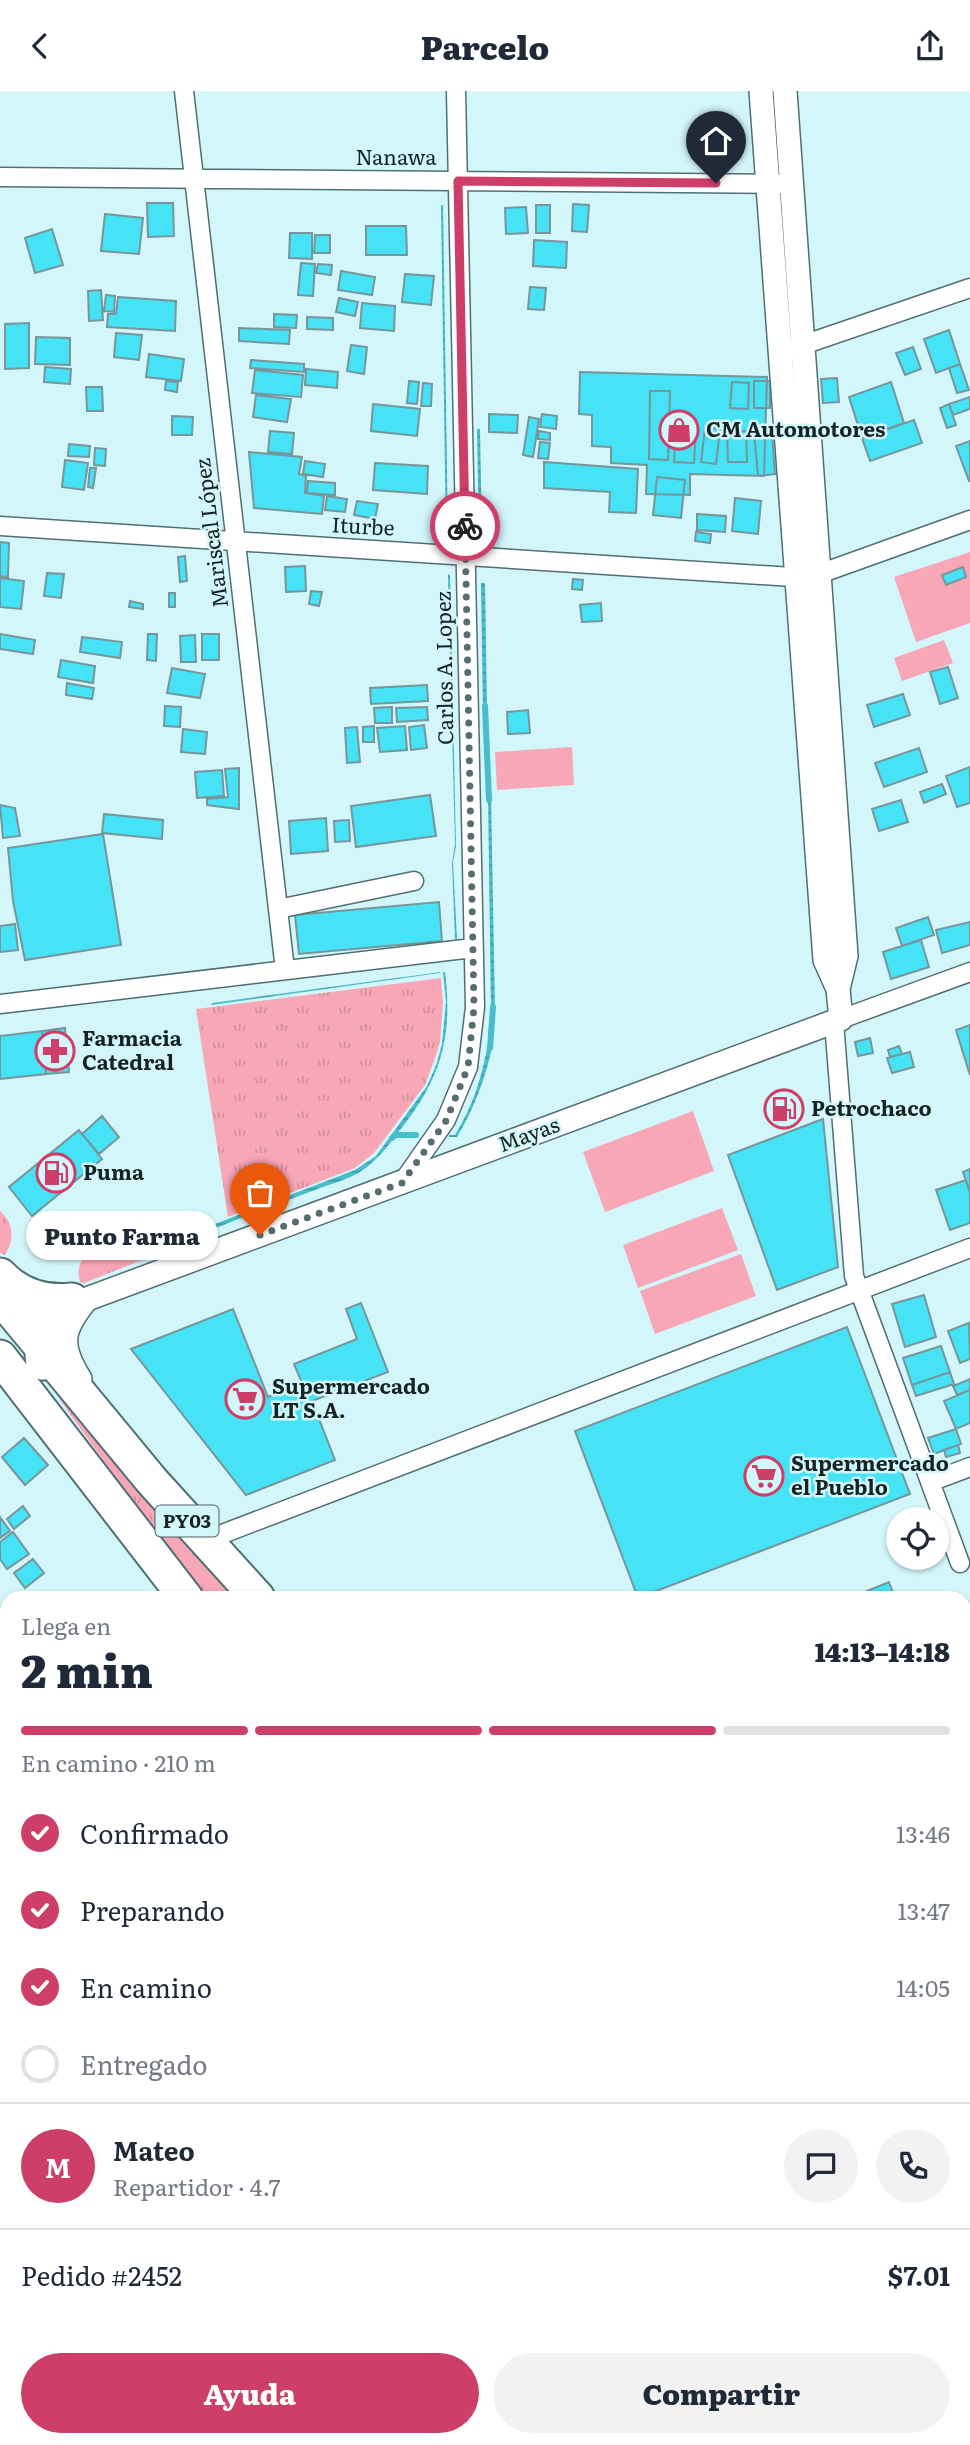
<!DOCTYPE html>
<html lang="es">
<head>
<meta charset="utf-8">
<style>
  body { margin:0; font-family:Literata,serif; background:#f2f2f3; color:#1f2937; height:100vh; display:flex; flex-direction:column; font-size:26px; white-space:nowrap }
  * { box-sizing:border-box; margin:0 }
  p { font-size:23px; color:#747a83 }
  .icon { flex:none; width:38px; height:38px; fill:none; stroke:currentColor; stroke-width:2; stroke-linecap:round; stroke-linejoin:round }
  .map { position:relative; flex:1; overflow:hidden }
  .details { position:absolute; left:0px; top:1500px; width:971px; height:856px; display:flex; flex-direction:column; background:#fff; border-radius:21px 21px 0 0; box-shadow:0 2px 5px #0004 }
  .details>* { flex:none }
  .fabs { position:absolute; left:886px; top:1416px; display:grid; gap:14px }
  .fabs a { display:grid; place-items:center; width:63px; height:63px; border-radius:50%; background:#fff; box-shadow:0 2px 5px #0004; font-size:35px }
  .pin { position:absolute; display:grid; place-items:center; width:60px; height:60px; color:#fff; margin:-72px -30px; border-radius:50% 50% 50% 0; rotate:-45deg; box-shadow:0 0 7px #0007 }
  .pin .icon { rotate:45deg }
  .courier { position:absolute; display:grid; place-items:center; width:70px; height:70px; margin:-35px; border:5px solid #cd3f68; border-radius:50%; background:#fff; color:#222; box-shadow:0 2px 9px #0007 }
  .bubble { position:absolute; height:49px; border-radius:24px; background:#fff; box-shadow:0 2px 5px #0004; font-size:23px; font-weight:800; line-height:49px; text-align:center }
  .headline em { font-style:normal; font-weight:800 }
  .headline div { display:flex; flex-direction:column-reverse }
  .headline { display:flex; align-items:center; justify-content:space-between; height:119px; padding:0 21px }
  h1 { font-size:46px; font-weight:800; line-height:52px }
  .bar { display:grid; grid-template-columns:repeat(4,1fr); gap:10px 7px; align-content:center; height:84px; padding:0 21px }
  .bar i { height:9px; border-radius:5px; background:#e0e1e3 }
  .bar .on { background:#cd3f68 }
  .bar p { grid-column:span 4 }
  .line { display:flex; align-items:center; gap:18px; padding:0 21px; border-top:2px solid #e0e1e3 }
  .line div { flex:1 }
  .round { display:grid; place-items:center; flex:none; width:74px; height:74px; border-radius:37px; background:#f2f2f3 }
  ol { padding:0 21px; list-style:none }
  li { display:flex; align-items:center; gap:21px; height:77px }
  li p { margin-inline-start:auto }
  li .icon { padding:7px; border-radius:50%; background:#cd3f68; color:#fff; stroke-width:4 }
  li:last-child { color:#747a83 }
  li i { width:38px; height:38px; border:4px solid #e0e1e3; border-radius:50% }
  .action { display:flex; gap:14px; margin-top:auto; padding:14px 21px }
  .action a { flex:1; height:80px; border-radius:42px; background:#cd3f68; color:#fff; font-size:28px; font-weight:800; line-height:80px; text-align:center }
  .action a+a { background:#f2f2f3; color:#1f2937 }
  header { display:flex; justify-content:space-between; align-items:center; height:91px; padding:0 21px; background:#fff; font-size:32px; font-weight:800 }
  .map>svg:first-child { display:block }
  .grass { fill:url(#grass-tufts) }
  .pitch { fill:#f8a7b6 }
  .water { fill:url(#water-rules) }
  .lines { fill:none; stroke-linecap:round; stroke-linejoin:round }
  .stream { stroke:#4abccb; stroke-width:6 }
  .building { fill:#46e2f6; stroke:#76969b; stroke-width:2 }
  .minor-casing { stroke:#506f74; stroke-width:21 }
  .tertiary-casing { stroke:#506f74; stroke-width:26 }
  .trunk-casing { stroke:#506f74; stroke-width:33 }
  .motorway-casing { stroke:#506f74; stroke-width:37 }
  .minor { stroke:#fff; stroke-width:18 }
  .tertiary { stroke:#fff; stroke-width:23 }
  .trunk { stroke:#fff; stroke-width:30 }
  .motorway { stroke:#fff; stroke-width:33 }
  .done { stroke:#586d70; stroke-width:7; stroke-dasharray:0 12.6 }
  .route { stroke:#cd3f68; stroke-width:9 }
  .labels { text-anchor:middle; stroke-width:5; stroke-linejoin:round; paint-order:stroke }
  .shield { fill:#d3f6fb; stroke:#4f6265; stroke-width:2 }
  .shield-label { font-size:19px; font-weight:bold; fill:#162325 }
  .street-label { font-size:21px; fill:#162325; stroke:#d3f6fb }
  .poi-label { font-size:21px; font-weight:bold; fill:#162325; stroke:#d3f6fb; text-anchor:start }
</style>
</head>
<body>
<header><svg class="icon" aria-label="back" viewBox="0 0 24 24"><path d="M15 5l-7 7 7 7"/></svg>Parcelo<svg class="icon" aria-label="share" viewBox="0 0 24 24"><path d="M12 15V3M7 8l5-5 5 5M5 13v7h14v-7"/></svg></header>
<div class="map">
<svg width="970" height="2354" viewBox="0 0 970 2354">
  <defs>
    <pattern id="grass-tufts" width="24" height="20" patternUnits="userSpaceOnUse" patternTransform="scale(1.75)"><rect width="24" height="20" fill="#f8a7b6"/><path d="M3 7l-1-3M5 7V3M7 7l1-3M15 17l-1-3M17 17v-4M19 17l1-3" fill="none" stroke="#d48f9c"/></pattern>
    <pattern id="water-rules" width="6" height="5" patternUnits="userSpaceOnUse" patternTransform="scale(1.75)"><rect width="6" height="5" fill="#4abccb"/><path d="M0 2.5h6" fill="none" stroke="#3d98a5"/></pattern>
  </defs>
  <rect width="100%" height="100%" fill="#d3f6fb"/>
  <path class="grass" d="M441 887 443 912 440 951 434 970 425 994 374 1062 355 1077 228 1126 196 918Z
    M0 1120C14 1133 15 1148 5 1164L0 1162Z
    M122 1149 141 1151 154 1160 155 1164 84 1192 80 1191C72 1163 100 1152 122 1149Z
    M58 1301 242 1507H208L120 1393 60 1309Z
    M19 2349H91L69 2354H2Z"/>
  <path class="pitch" d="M970 461V532L916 551 894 486Z
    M944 549 953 572 902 590 894 567Z
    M572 656 574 694 497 699 495 661Z
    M693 1020 714 1080 605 1121 583 1061Z
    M722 1117 738 1159 638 1197 623 1154Z
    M741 1163 756 1205 655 1243 640 1200Z"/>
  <path class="water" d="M441 114H443L448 446H446Z
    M477 338H480L482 445H479Z
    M448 483 450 484 456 755 453 771 457 848H455L452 772 455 753Z
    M481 492H485L487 621H483Z
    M488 703H491L495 922 491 921Z
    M441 881 440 882 211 914 212 912Z
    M443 881H445C453 946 441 988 400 1039 388 1055 377 1070 360 1081 347 1089 330 1093 315 1099 282 1111 249 1124 216 1137L215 1133 355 1079 376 1065 427 995 437 972 442 953 446 911Z
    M488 952H493C486 986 475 1016 457 1046H449V1044H455C473 1015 482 986 488 952Z"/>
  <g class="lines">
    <path class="stream" d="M485 615 489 709
      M490 957 493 916
      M392 1047 395 1044H416"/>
  </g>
  <path class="building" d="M147 112H173L174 145 148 146Z
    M573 113 589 114 587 141 572 140Z
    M536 114H550V142H536Z
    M526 116 528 142 506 143 505 117Z
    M105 123 143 127 139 163 101 160Z
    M366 135H406L407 164H366Z
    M52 138 63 174 35 182 25 147Z
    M290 142H312V168L289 167Z
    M315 144H330V162H314Z
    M534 149 567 151 566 177 533 175Z
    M301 172 315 173 313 205 298 204Z
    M318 173 332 174 331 184 316 182Z
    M341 180 375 186 372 204 338 199Z
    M405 183 434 185 431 214 402 211Z
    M530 196 546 197 544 219 528 218Z
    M101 199 103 229 89 230 88 200Z
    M106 204 115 205 114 221 104 220Z
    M118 206 176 210 175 240 107 236 108 223H116Z
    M339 207 358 211 355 225 336 221Z
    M362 212 395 215 394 240 360 237Z
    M274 223 297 224 296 237 274 236Z
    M307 226 333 227V239L307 238Z
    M29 232V277L5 278V233Z
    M239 237 290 239 289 253 239 250Z
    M949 239 960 273 936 282 924 248Z
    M116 242 142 244 139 269 114 266Z
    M36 246 70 247V274L35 273Z
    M351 254 367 256 364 283 347 280Z
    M913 256 921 278 905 284 896 262Z
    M149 263 184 268 181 290 146 286Z
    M251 269 304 273V281L250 277Z
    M960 273 969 299 957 302 949 277Z
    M45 276 71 278 70 293 44 291Z
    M306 278 338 281 337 297 305 294Z
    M255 279 303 284 301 306 252 302Z
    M580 281 767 286 764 385 690 383V404L646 403 647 374 611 372V356L592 355V324L579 323Z
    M837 287 839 311 823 312 821 288Z
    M166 290 178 291 177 301 165 299Z
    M409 290 419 291 417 313 407 312Z
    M754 290H770V317H754Z
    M732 291 749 292 748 318 730 317Z
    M891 291 904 332 862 347 849 306Z
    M423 292 432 293 431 315H421Z
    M86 296H102L103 320H87Z
    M650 300H670L668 369 649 368Z
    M256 304 291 308 287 331 253 326Z
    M970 306V318L953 324 949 313Z
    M373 313 420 318 417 345 371 340Z
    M949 313 956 334 947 337 940 317Z
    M489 323 518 324 517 342 489 341Z
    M542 323 557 325 556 338 540 336Z
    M172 325 193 326 192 344H172Z
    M529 326 539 328 533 366 523 364Z
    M914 329 922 352 870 370 862 347Z
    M676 336 696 337 694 372 674 371Z
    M705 337 720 338 716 373 701 371Z
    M270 340 294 342 292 363 268 361Z
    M539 340 550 342V349L538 348Z
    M746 340 747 371H728L727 341Z
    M772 340 775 383 758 385 754 341Z
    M970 350V390H969L956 355Z
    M540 351 550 352 548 368 538 367Z
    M69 353 90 355 89 366 68 365Z
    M95 357 106 358 105 375 94 374Z
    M249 361 302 366 299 383 306 385 305 402 324 405 322 423 254 417Z
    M65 369 88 372 84 399 62 396Z
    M305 370 325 373 323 386 303 383Z
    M544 371 638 378 636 422 609 421 610 401 544 397Z
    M375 372 428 375 427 403 373 399Z
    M90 377H96L93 397 88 396Z
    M657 386 685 389 681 427 653 424Z
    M308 390 335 392V404L307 402Z
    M327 405 347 408 345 421 325 419Z
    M735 407 761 410 758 443 732 440Z
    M357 410 378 413 375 428 354 424Z
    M697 423 726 425 725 441 697 439Z
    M696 441 711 443 710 452 695 450Z
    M0 451 9 452 8 486 0 485Z
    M185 465 187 490 180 491 178 466Z
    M305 475 306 500 286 501 285 476Z
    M963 476 966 486 946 494 942 484Z
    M47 482 64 483 61 507 44 505Z
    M0 487 24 490 21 518 0 516Z
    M573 488 583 489 582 499 572 498Z
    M311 500 322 501 319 515 309 513Z
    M169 502H175V516H169Z
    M130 510 143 513V518L129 516Z
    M601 512 602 530 582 531 580 514Z
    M0 543 35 549 33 563 0 558Z
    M148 543H157L156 570 147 569Z
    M202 543H219V569H202Z
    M195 544 196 571H181L180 545Z
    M82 546 122 551 120 567 80 561Z
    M61 569 95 575 93 592 58 586Z
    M948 576 958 607 940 613 930 581Z
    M172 577 205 583 200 607 167 602Z
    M67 592 94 597 92 608 66 604Z
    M427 594 428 610 371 613 370 597Z
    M903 603 910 624 874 636 867 614Z
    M165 615 181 616 180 636 164 635Z
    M392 616V632H375L374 617Z
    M427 616 428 629 397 631 396 617Z
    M528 619 530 642 508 643 507 621Z
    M424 634 427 657 411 659 409 636Z
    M374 635V651H363V636Z
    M405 635 407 659 380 661 377 637Z
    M357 636 360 671 347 672 345 637Z
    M183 638 207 641 205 663 181 661Z
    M919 657 927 681 884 696 875 672Z
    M970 676V712L957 716 946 685Z
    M239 677V718L207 714V708L228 706 225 678Z
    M222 679 224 705 197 707 195 681Z
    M942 693 946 703 924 712 920 701Z
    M430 704 436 745 356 756 351 715Z
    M901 709 908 731 879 740 872 718Z
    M0 714 15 717 20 745 3 747Z
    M104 723 163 729 162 748 102 742Z
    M326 727 328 760 291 763 289 730Z
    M349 729 350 750 335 751 334 730Z
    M103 743 121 854 25 869 13 810 8 757Z
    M439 811 442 850 299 863 295 824Z
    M928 826 934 844 902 855 896 837Z
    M970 831V854L942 862 936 839Z
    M15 833 18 859 0 861V835Z
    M921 849 929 876 891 888 883 861Z
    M970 934V984L956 939Z
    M65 937 69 981 46 983 42 940Z
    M42 940 46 983 0 988V945Z
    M870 947 873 962 858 965 855 951Z
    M899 955 902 963 890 966 888 959Z
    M910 961 914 976 892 982 887 967Z
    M102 1025 119 1046 99 1063 82 1043Z
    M823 1028 838 1176 777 1199 728 1064Z
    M79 1039 102 1068 32 1125 9 1096Z
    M970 1078V1102L963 1081Z
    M966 1089 970 1102V1132L950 1139 936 1099Z
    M924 1204 936 1246 905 1256 892 1213Z
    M361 1212 388 1281 312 1310 335 1369 246 1404 131 1258 233 1218 268 1306 302 1292 294 1273 357 1248 346 1218Z
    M969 1232 970 1268 960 1272 948 1240Z
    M847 1236 910 1403 638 1507 575 1340Z
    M941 1255 950 1281 912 1294 903 1267Z
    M950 1281 954 1293 916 1305 912 1294Z
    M970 1288V1299L957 1304 953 1295Z
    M970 1299V1332L956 1338 944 1310Z
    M956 1338 961 1353 934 1363 928 1347Z
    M24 1347 48 1374 25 1394 2 1366Z
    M958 1354 960 1362 946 1366 944 1359Z
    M23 1415 30 1425 14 1438 7 1428Z
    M0 1426 10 1440 0 1447Z
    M13 1441 29 1463 7 1478 0 1468V1451Z
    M33 1468 44 1482 25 1497 14 1482Z
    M889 1491 895 1507H850Z
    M969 1577 970 1739 964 1741V1579Z
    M970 1825V1856L964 1838V1827Z
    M970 2187V2235L964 2238V2190Z
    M970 2283V2329L967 2331 964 2326V2286Z"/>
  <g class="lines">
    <g class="minor-casing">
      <path id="minor" d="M184 0 285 879
        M0 86 780 93
        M791 258 970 197
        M0 435 808 487 970 429
        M278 818 414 790
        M0 913 473 857
        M841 928 970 881
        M834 931 854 1185 960 1472
        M402 1092 446 1029 468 976 475 916 456 0
        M930 1391 970 1376
        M204 1450 970 1157
        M0 2205 7 2213"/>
    </g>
    <g class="tertiary-casing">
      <path id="tertiary" d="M785 0 846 865 838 898
        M80 1288C58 1253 62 1238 87 1208L841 928 838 898 825 869 761 0"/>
    </g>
    <g class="trunk-casing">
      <path id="trunk" d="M0 2344 7 2341"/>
    </g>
    <g class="motorway-casing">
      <path id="motorway" d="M0 1184C20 1205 44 1212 72 1209
        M0 1206 152 1390 258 1507
        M0 1266 186 1507
        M43 1272C38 1245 50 1226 72 1209
        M684 2348 698 2354
        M793 2348 803 2354
        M829 2348 833 2354
        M919 2348 922 2354
        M120 2352 142 2348"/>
    </g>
    <use href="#minor" class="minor"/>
    <use href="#tertiary" class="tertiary"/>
    <use href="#trunk" class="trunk"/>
    <use href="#motorway" class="motorway"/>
  </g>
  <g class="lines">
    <path class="done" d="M260 1144 402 1092 446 1030 468 976 474 916 465 435"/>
    <path class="route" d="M465 435 458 90 716 92"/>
  </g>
  <defs>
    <g id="shop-ring" transform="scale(2.0125)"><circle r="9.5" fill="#d3f6fb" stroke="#cd3f68" stroke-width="1.5"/><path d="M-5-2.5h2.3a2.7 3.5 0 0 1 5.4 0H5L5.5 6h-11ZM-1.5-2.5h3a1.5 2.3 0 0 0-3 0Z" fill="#cd3f68"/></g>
    <g id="pharmacy-ring" transform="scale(2.0125)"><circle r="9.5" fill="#d3f6fb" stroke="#cd3f68" stroke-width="1.5"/><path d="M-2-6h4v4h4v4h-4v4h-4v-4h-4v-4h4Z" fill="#cd3f68"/></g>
    <g id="fuel-ring" transform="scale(2.0125)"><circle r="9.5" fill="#d3f6fb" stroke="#cd3f68" stroke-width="1.5"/><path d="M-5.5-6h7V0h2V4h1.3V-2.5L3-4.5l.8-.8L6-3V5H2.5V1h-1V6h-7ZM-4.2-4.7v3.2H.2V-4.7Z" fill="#cd3f68"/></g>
    <g id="supermarket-ring" transform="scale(2.0125)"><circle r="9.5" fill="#d3f6fb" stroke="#cd3f68" stroke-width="1.5"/><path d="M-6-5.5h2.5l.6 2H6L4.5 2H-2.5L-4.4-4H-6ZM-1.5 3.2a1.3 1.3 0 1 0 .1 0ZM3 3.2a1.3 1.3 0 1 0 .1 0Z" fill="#cd3f68"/></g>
  </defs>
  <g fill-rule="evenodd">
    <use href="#shop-ring" x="679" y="339"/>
    <use href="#pharmacy-ring" x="55" y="960"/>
    <use href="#fuel-ring" x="784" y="1018"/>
    <use href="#fuel-ring" x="56" y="1082"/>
    <use href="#supermarket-ring" x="245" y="1308"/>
    <use href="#supermarket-ring" x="764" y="1385"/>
  </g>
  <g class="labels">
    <rect class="shield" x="155.5" y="1414.5" width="63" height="31" rx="5"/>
    <g class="shield-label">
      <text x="187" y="1437">PY03</text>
    </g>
    <g class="street-label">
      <text x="396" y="74">Nanawa</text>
      <text transform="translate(363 436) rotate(3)" y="7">Iturbe</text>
      <text transform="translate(212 442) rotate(-97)" y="7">Mariscal López</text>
      <text transform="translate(445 577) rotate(-91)" y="7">Carlos A. Lopez</text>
      <text transform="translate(529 1044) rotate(-20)" y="7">Mayas</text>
    </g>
    <g class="poi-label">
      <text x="706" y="346">CM Automotores</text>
      <text x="82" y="955">Farmacia<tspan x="82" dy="24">Catedral</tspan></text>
      <text x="811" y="1025">Petrochaco</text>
      <text x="83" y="1089">Puma</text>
      <text x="272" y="1303">Supermercado<tspan x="272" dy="24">LT S.A.</tspan></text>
      <text x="791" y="1380">Supermercado<tspan x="791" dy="24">el Pueblo</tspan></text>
    </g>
  </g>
</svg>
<div class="fabs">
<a><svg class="icon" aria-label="locate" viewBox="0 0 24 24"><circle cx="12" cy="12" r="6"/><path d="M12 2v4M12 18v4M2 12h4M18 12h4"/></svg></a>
</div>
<div class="pin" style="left:260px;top:1144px;background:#ea580c"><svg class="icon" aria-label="bag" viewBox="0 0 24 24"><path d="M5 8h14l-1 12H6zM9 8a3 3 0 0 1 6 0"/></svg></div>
<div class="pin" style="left:716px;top:92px;background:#1f2937"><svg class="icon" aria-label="home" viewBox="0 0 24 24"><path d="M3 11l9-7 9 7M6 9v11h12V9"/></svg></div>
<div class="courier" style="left:465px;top:435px"><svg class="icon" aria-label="bike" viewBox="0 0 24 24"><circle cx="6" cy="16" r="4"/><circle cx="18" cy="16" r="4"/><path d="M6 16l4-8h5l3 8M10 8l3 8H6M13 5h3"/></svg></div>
<div class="bubble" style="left:26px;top:1120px;width:192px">Punto Farma</div>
<section class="details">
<div class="headline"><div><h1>2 min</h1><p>Llega en</p></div><em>14:13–14:18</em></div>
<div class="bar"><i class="on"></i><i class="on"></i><i class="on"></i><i></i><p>En camino · 210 m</p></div>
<ol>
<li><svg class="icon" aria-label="check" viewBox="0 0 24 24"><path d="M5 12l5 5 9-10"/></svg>Confirmado<p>13:46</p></li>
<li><svg class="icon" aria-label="check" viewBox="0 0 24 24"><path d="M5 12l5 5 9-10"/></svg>Preparando<p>13:47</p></li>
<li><svg class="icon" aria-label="check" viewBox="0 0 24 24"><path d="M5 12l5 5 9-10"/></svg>En camino<p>14:05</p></li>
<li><i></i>Entregado</li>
</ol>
<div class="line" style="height:126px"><b class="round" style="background:#cd3f68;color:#fff">M</b><div><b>Mateo</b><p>Repartidor · 4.7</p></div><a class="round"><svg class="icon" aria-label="chat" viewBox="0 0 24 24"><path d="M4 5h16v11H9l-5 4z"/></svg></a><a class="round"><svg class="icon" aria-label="phone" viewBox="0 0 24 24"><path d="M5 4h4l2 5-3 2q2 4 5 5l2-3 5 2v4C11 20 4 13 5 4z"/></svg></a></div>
<div class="line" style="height:91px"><div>Pedido #2452</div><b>$7.01</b></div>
<div class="action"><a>Ayuda</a><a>Compartir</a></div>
</section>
</div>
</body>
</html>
